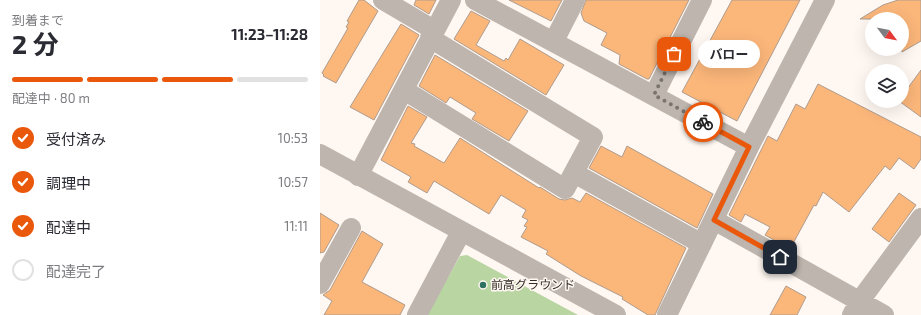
<!DOCTYPE html>
<html lang="ja">
<head>
<meta charset="utf-8">
<style>
  body { margin:0; font-family:"Exo 2","Noto Sans JP",sans-serif; background:#f7f7f7; color:#2b2b33; height:100vh; display:flex; flex-direction:column; font-size:15px; white-space:nowrap }
  * { box-sizing:border-box; margin:0 }
  p { font-size:13px; color:#7c7c81 }
  .icon { flex:none; width:22px; height:22px; fill:none; stroke:currentColor; stroke-width:2; stroke-linecap:round; stroke-linejoin:round }
  .map { position:relative; flex:1; overflow:hidden }
  .details { display:flex; flex-direction:column; background:#fff; width:320px }
  .details>* { flex:none }
  .needle { width:26px; rotate:122deg }
  .controls { position:absolute; left:545px; top:12px; display:grid; gap:8px }
  .controls a { display:grid; place-items:center; width:44px; height:44px; border-radius:50%; background:#fff; box-shadow:0 4px 16px #0002; font-size:20px }
  .pin { position:absolute; display:grid; place-items:center; width:34px; height:34px; color:#fff; margin:-17px; border-radius:8px; box-shadow:0 2px 6px #0006 }
  .courier { position:absolute; display:grid; place-items:center; width:40px; height:40px; margin:-20px; border:3px solid #ea580c; border-radius:50%; background:#fff; color:#222; box-shadow:0 1px 5px #0007 }
  .bubble { position:absolute; height:28px; border-radius:14px; background:#fff; box-shadow:0 4px 16px #0002; font-size:13px; font-weight:700; line-height:28px; text-align:center }
  .head em { font-style:normal; font-weight:700 }
  .head div { display:flex; flex-direction:column-reverse }
  .head { display:flex; align-items:center; justify-content:space-between; height:68px; padding:0 12px }
  h1 { font-size:26px; font-weight:700; line-height:30px }
  .bar { display:grid; grid-template-columns:repeat(4,1fr); gap:6px 4px; align-content:center; height:48px; padding:0 12px }
  .bar i { height:5px; border-radius:3px; background:#e1e1e2 }
  .bar .active { background:#ea580c }
  .bar p { grid-column:span 4 }
  ol { padding:0 12px; list-style:none }
  li { display:flex; align-items:center; gap:12px; height:44px }
  li p { margin-inline-start:auto }
  li .icon { padding:4px; border-radius:50%; background:#ea580c; color:#fff; stroke-width:4 }
  li:last-child { color:#7c7c81 }
  li i { width:22px; height:22px; border:2px solid #e1e1e2; border-radius:50% }
  main { display:flex; flex:1; min-height:0 }
  .map>svg:first-child { display:block }
  .grass { fill:#b8d5a2 }
  .building { fill:#fbb67a; stroke:#ae9c8e }
  .lines { fill:none; stroke-linecap:round; stroke-linejoin:round }
  .minor { stroke:#bdb5ae; stroke-width:20 }
  .done { stroke:#7b746e; stroke-width:4; stroke-dasharray:0 7.2 }
  .route { stroke:#ea580c; stroke-width:5 }
  .poi-dot { fill:#2e7061; stroke:#fff7f1; stroke-width:1.5 }
  .labels { text-anchor:middle; stroke-width:3; stroke-linejoin:round; paint-order:stroke }
  .poi-label { font-size:12px; fill:#342d27; stroke:#fff7f1; text-anchor:start }
</style>
</head>
<body>
<main>
<section class="details">
<div class="head"><div><h1>2 分</h1><p>到着まで</p></div><em>11:23–11:28</em></div>
<div class="bar"><i class="active"></i><i class="active"></i><i class="active"></i><i></i><p>配達中 · 80 m</p></div>
<ol>
<li><svg class="icon" aria-label="check" viewBox="0 0 24 24"><path d="M5 12l5 5 9-10"/></svg>受付済み<p>10:53</p></li>
<li><svg class="icon" aria-label="check" viewBox="0 0 24 24"><path d="M5 12l5 5 9-10"/></svg>調理中<p>10:57</p></li>
<li><svg class="icon" aria-label="check" viewBox="0 0 24 24"><path d="M5 12l5 5 9-10"/></svg>配達中<p>11:11</p></li>
<li><i></i>配達完了</li>
</ol>
</section>
<div class="map">
<svg width="601" height="315" viewBox="0 0 601 315">
  <rect width="100%" height="100%" fill="#fff7f1"/>
  <path class="grass" d="M147 255 258 315H107L140 256Z"/>
  <path class="building" d="M39 0H44L58 11 16 83 3 76 4 75 2 73 28 28 26 27 29 22 27 21Z
    M96 0H116L109 14 94 5Z
    M189 0H242L231 21Z
    M266 0H369L329 79H327L299 64 300 55 281 45 287 33 264 21 261 13Z
    M412 0H480L417 121 362 92Z
    M578 0H601V41L582 52V19H540L563 5Z
    M151 11 170 21 156 45 184 61 186 58 188 60 200 39 244 65 226 95 134 39Z
    M81 24 99 35 54 120 30 107Z
    M115 55 208 111 189 141 152 119 156 113 130 97 126 103 99 86Z
    M601 70V117L579 101H582V96Z
    M498 84 601 137V159L594 169 579 158 570 170 565 166 529 212 503 192 496 206 494 205 470 249 445 235 450 227 425 214 421 222 409 215 448 136 457 141 476 104 485 109Z
    M88 106 107 117 91 143 95 144 94 146 124 163 140 138 219 188 220 187 239 199 245 200 252 198 260 202 266 193 366 248 335 315H328L302 299 303 297 261 276 226 254 228 251 201 237 207 227 204 226 208 220 202 217 206 210 181 195 169 214 114 181 107 193 88 182 91 177 61 160Z
    M281 146 302 157 307 146 393 194 377 228 269 168Z
    M579 193 596 205 569 242 552 229Z
    M0 213 19 225 4 252 0 253Z
    M42 231 63 244 42 282 85 305 80 315H4L12 301 3 295 10 290Z
    M466 286 486 297 477 315H450Z"/>
  <g class="lines">
    <path class="minor" d="M63 0 114 30
      M155 0 429 147
      M234 41 255 0
      M84 90 245 189 273 137 110 38
      M334 95 382 0
      M0 154 296 315
      M254 173 382 244
      M38 176 131 0
      M394 220 564 315
      M0 284 31 228
      M97 315 141 232
      M347 315 429 147 505 0
      M532 315 539 302 601 218"/>
  </g>
  <g class="lines">
    <path class="done" d="M354 54 334 95 383 122"/>
    <path class="route" d="M383 122 429 147 394 220 460 257"/>
  </g>
  <circle class="poi-dot" cx="163" cy="285" r="4"/>
  <g class="labels">
    <g class="poi-label">
      <text x="171" y="289">前高グラウンド</text>
    </g>
  </g>
</svg>
<div class="controls">
<a><svg class="needle" viewBox="-14 -14 28 28"><path d="M0-13l5 13h-10z" fill="#e53935"/><path d="M0 13l5-13h-10z" fill="#7c7c81"/></svg></a>
<a><svg class="icon" aria-label="layers" viewBox="0 0 24 24"><path d="M12 4l9 5-9 5-9-5zM3 14l9 5 9-5"/></svg></a>
</div>
<div class="pin" style="left:354px;top:54px;background:#ea580c"><svg class="icon" aria-label="bag" viewBox="0 0 24 24"><path d="M5 8h14l-1 12H6zM9 8a3 3 0 0 1 6 0"/></svg></div>
<div class="pin" style="left:460px;top:257px;background:#1f2937"><svg class="icon" aria-label="home" viewBox="0 0 24 24"><path d="M3 11l9-7 9 7M6 9v11h12V9"/></svg></div>
<div class="courier" style="left:383px;top:122px"><svg class="icon" aria-label="bike" viewBox="0 0 24 24"><circle cx="6" cy="16" r="4"/><circle cx="18" cy="16" r="4"/><path d="M6 16l4-8h5l3 8M10 8l3 8H6M13 5h3"/></svg></div>
<div class="bubble" style="left:378px;top:40px;width:62px">バロー</div>
</div>
</main>
</body>
</html>
